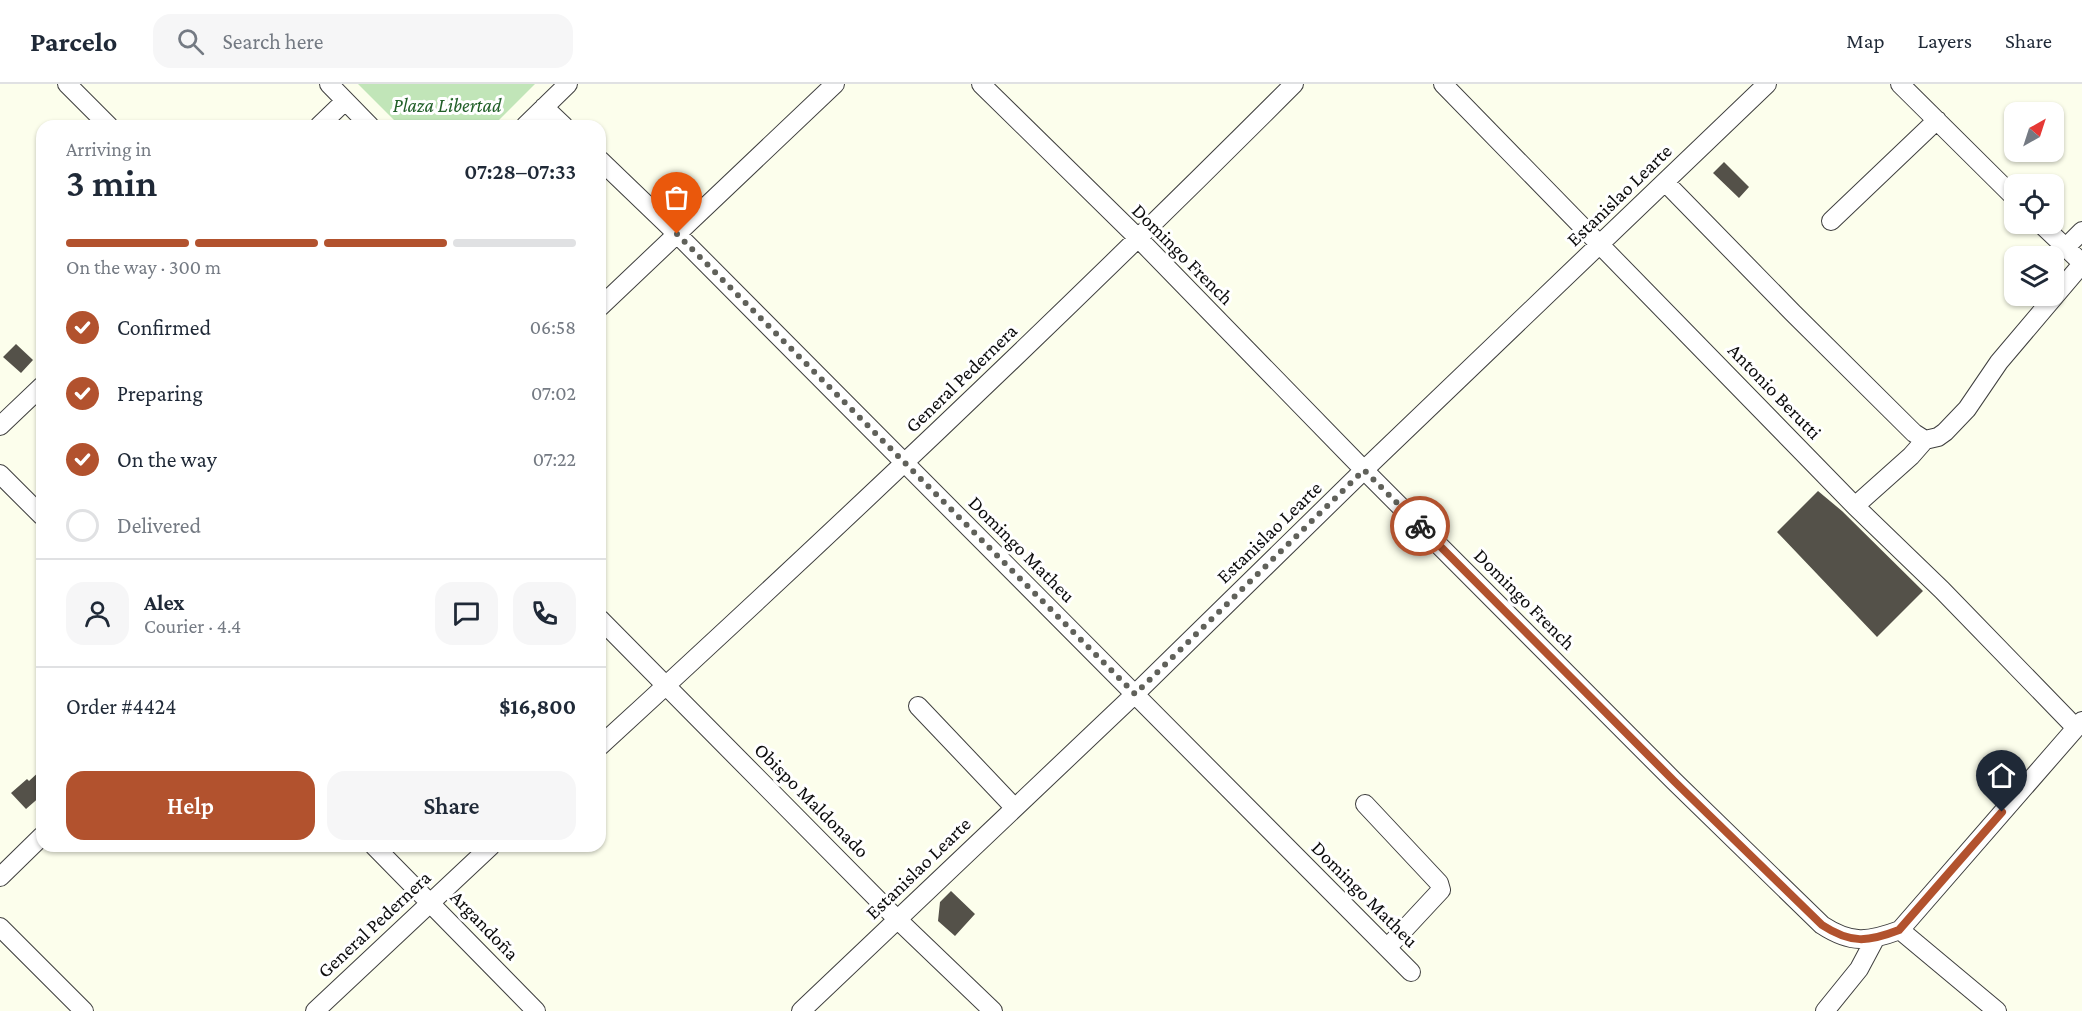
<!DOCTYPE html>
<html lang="en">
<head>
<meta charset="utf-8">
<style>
  body { margin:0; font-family:"Crimson Pro",serif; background:#f6f6f7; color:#1f2937; height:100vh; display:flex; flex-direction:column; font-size:22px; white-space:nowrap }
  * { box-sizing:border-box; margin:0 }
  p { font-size:20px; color:#747a83 }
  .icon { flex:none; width:33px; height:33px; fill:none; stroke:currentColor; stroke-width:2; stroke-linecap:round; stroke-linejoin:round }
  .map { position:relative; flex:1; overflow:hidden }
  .side { position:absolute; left:36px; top:36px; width:570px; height:732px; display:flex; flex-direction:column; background:#fff; border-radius:18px; box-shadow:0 2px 4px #0004 }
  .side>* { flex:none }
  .needle { width:39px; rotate:39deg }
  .buttons { position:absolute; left:2004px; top:18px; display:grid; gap:12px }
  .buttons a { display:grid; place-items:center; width:60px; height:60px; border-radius:12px; background:#fff; box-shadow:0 2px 4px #0004; font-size:30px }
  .pin { position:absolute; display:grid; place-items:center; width:51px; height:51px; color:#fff; margin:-62px -26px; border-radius:50% 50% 50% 0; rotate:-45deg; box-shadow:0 0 6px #0007 }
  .pin .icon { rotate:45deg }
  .courier { position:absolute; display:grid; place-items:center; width:60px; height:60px; margin:-30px; border:4px solid #b2522e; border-radius:50%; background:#fff; color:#222; box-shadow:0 2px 8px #0007 }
  .headline em { font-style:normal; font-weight:600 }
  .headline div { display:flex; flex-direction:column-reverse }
  .headline { display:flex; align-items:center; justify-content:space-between; height:102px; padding:0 30px }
  h1 { font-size:39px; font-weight:600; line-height:45px }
  .bar { display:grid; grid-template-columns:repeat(4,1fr); gap:9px 6px; align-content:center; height:72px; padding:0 30px }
  .bar i { height:8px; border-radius:4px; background:#e0e1e3 }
  .bar .active { background:#b2522e }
  .bar p { grid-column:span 4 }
  .line { display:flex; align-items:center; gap:15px; padding:0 30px; border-top:2px solid #e0e1e3 }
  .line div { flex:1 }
  .round { display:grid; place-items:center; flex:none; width:63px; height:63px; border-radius:18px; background:#f6f6f7 }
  ol { padding:0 30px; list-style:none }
  li { display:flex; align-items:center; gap:18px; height:66px }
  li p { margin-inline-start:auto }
  li .icon { padding:6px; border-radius:50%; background:#b2522e; color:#fff; stroke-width:4 }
  li:last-child { color:#747a83 }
  li i { width:33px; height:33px; border:3px solid #e0e1e3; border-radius:50% }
  .cta { display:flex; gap:12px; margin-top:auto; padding:12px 30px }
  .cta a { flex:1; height:69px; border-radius:18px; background:#b2522e; color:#fff; font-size:24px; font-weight:600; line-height:69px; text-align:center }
  .cta a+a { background:#f6f6f7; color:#1f2937 }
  header { display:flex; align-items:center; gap:36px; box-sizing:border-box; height:84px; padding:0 30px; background:#fff; border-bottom:2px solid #e0e1e3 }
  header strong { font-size:28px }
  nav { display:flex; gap:33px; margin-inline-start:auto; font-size:21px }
  .search { width:420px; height:54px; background:#f6f6f7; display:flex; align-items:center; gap:15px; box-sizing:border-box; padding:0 21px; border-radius:18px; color:#747a83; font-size:22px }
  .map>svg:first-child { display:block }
  .green { fill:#c1e5b8 }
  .building { fill:#545149 }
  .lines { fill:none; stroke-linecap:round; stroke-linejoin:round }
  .minor-casing { stroke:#3f3f3f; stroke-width:20 }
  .minor { stroke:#fff; stroke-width:18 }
  .done { stroke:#60615a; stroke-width:6; stroke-dasharray:0 10.8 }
  .route { stroke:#b2522e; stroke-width:8 }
  .labels { text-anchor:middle; stroke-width:6; stroke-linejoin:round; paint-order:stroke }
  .park-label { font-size:20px; font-style:italic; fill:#215f28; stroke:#fff }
  .street-label { font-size:20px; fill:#0c0c0c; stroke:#fff }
</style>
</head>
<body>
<header>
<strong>Parcelo</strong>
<div class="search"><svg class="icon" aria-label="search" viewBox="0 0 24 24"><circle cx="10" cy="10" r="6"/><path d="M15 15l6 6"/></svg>Search here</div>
<nav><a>Map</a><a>Layers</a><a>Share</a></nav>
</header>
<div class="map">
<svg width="2082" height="927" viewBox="0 0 2082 927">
  <rect width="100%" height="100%" fill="#fcfeec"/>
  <path class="green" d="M358 0H535L493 42H400Z"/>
  <path class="building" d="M1724 78 1749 103 1739 114 1713 89Z
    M16 260 33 276 21 289 3 273Z
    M1818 407 1842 427 1923 507 1877 553 1777 448Z
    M42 685V711L26 725 11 709 27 695 29 697Z
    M951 807 975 830 955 852 938 837 940 818Z"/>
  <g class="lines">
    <g class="minor-casing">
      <path id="minor" d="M67 0 109 42
        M329 0 370 42
        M981 0 1139 155 1364 386 1674 697 1822 841C1851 860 1868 858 1900 846L2082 637
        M1443 0 1855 422 1942 506 2076 644
        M1900 0 2014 113
        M544 23 564 42
        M319 42 345 17
        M525 42 568 0
        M600 76 677 150 1411 888
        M1665 98 1793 229 1914 349 1925 356 1938 353 1945 348 1967 325 1999 278 2082 180
        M1831 137 1937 36
        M2041 140 2082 179
        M2066 163 2082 147
        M600 223 835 0
        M0 342 42 302
        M0 390 42 432
        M1855 422 1911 372 1925 356
        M600 535 897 835 993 927
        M918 622 1014 723
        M600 662C836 446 1068 226 1294 0
        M1365 720 1439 799 1441 806 1387 864
        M374 762 536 927
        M0 793 42 752
        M0 843 84 927
        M1900 846 1997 927
        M315 927 491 762
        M801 927 1135 610 1364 386 1767 0
        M1825 927 1859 885 1875 855"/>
    </g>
    <use href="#minor" class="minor"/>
  </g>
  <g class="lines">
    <path class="done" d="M677 150 1135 610 1364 386 1420 442"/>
    <path class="route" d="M1420 442 1674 697 1822 841C1851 860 1868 858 1899 846L2002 728"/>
  </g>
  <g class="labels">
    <g class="park-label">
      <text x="447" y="28">Plaza Libertad</text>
    </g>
    <g class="street-label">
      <text transform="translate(1619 111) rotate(-44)" y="7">Estanislao Learte</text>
      <text transform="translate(1183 170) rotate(45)" y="7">Domingo French</text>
      <text transform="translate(961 294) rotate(-44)" y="7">General Pedernera</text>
      <text transform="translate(1775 307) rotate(46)" y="7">Antonio Berutti</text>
      <text transform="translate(1269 448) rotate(-44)" y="7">Estanislao Learte</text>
      <text transform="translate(1022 465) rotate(45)" y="7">Domingo Matheu</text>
      <text transform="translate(1525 515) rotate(45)" y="7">Domingo French</text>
      <text transform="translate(812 716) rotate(45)" y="7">Obispo Maldonado</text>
      <text transform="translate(918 784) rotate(-44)" y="7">Estanislao Learte</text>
      <text transform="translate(1365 810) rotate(45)" y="7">Domingo Matheu</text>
      <text transform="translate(374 840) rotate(-43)" y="7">General Pedernera</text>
      <text transform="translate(485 841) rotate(46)" y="7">Argandoña</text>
    </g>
  </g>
</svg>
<div class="buttons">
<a><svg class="needle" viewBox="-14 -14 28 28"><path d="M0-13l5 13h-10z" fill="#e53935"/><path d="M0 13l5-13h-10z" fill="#747a83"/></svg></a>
<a><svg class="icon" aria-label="locate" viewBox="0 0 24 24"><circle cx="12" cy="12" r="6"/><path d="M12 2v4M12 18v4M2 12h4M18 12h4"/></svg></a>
<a><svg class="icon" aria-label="layers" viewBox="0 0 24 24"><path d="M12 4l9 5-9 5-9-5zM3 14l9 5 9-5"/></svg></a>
</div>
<div class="pin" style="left:677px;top:150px;background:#ea580c"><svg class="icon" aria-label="bag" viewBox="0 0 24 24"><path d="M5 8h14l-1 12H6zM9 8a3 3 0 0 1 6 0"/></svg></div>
<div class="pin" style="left:2002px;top:728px;background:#1f2937"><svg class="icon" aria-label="home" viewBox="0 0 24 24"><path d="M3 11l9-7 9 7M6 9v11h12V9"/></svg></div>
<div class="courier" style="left:1420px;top:442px"><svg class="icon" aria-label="bike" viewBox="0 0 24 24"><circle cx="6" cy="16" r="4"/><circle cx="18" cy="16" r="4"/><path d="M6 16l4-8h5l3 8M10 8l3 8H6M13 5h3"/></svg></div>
<section class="side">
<div class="headline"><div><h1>3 min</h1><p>Arriving in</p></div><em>07:28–07:33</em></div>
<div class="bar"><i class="active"></i><i class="active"></i><i class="active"></i><i></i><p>On the way · 300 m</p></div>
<ol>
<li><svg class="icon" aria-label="check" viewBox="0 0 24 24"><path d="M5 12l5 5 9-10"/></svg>Confirmed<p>06:58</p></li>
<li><svg class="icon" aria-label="check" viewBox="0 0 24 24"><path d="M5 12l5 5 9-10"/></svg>Preparing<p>07:02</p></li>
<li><svg class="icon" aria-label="check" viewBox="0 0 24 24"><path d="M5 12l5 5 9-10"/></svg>On the way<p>07:22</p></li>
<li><i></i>Delivered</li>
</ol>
<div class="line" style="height:108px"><a class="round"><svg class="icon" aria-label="person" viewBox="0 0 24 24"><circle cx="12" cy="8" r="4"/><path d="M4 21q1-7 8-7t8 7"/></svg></a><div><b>Alex</b><p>Courier · 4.4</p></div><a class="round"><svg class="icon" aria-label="chat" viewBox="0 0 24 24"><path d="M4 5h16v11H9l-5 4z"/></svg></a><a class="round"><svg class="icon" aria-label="phone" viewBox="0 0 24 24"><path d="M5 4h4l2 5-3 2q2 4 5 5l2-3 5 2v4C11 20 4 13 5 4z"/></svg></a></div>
<div class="line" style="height:78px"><div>Order #4424</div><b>$16,800</b></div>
<div class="cta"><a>Help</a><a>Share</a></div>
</section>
</div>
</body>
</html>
